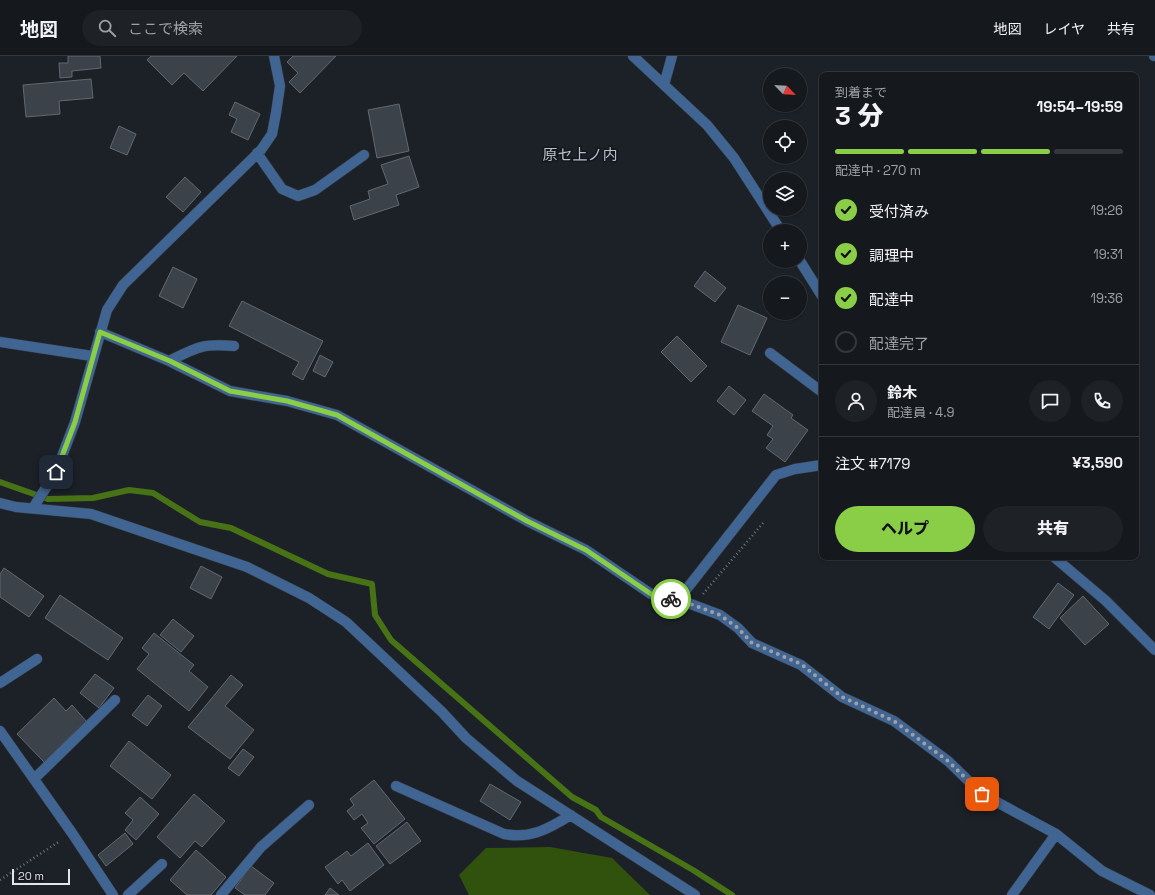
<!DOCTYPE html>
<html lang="ja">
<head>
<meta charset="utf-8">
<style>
  body { margin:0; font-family:"Space Grotesk","Noto Sans JP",sans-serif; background:#1e2227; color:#f1f3f6; height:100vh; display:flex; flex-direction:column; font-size:15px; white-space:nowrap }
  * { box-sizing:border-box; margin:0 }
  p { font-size:13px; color:#9da0a4 }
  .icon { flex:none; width:22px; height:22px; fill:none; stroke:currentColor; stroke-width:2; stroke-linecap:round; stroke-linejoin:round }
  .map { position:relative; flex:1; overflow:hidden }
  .sheet { position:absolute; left:819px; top:16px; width:320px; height:488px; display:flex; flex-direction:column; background:#15191e; border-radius:8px; box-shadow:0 1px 3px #0004,0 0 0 1px #34383c }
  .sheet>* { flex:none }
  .needle { width:26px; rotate:115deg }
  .buttons { position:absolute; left:763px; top:12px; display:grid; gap:8px }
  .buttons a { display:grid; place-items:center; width:44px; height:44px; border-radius:50%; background:#15191e; box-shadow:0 1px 3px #0004,0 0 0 1px #34383c; font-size:20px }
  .scale { position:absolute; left:12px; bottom:10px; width:58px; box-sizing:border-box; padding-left:4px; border:2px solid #e2e5ea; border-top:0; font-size:11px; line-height:14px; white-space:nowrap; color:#e2e5ea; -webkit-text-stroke:3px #13181e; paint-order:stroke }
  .pin { position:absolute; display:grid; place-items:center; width:34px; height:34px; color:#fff; margin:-17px; border-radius:8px; box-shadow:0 2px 6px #0006 }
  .courier { position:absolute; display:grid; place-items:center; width:40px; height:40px; margin:-20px; border:3px solid #8ace47; border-radius:50%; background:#fff; color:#222; box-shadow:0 1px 5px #0007 }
  .headline em { font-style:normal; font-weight:800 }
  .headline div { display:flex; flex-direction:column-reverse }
  .headline { display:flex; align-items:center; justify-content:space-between; height:68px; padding:0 16px }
  h1 { font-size:26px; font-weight:800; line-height:30px }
  .bar { display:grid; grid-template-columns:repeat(4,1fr); gap:6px 4px; align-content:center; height:48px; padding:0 16px }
  .bar i { height:5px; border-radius:3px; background:#34383c }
  .bar .on { background:#8ace47 }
  .bar p { grid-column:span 4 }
  .line { display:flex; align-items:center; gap:10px; padding:0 16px; border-top:1px solid #34383c }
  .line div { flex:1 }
  .round { display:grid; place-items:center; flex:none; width:42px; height:42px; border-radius:21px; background:#1e2227 }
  ol { padding:0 16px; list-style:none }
  li { display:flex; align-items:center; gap:12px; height:44px }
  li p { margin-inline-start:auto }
  li .icon { padding:4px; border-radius:50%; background:#8ace47; color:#111; stroke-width:4 }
  li:last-child { color:#9da0a4 }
  li i { width:22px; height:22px; border:2px solid #34383c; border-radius:50% }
  .primary-button { display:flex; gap:8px; margin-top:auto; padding:8px 16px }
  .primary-button a { flex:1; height:46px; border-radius:24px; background:#8ace47; color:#111; font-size:16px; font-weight:800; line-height:46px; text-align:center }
  .primary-button a+a { background:#1e2227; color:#f1f3f6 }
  header { display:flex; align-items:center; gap:24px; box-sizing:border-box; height:56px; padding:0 20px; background:#15191e; border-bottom:1px solid #34383c }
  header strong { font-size:19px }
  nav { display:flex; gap:22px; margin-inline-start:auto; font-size:14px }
  .search { width:280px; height:36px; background:#1e2227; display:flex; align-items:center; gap:10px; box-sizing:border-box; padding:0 14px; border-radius:22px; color:#9da0a4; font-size:15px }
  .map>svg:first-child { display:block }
  .green { fill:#31520c }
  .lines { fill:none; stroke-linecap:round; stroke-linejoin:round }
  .stream { stroke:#477215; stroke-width:6 }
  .building { fill:#3c424a; stroke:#626870 }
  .minor-casing { stroke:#383c43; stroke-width:11 }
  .path { stroke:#70747a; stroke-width:2.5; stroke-dasharray:1 3; stroke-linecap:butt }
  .minor { stroke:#416593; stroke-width:10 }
  .done { stroke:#9da0a6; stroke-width:4; stroke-dasharray:0 7.2 }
  .route { stroke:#8ace47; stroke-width:5 }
  .labels { text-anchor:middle; stroke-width:3.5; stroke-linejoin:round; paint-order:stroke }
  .quarter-label { font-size:15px; fill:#b8bfc8; stroke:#13181e }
</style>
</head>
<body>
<header>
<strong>地図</strong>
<div class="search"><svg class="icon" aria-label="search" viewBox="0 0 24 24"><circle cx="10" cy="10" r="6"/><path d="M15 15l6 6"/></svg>ここで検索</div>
<nav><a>地図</a><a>レイヤ</a><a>共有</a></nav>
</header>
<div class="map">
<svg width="1155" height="839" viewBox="0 0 1155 839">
  <rect width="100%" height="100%" fill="#1c2128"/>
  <path class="green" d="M550 791 612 802 650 839H469L459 819 486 792Z"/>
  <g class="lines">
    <path class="stream" d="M0 426 48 443 93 442 129 434 153 437 200 466 231 472 328 518 372 528 375 559 391 584 572 741 596 754 601 761 693 814 732 839"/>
  </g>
  <path class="building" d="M68 0H100L101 12 72 15V21L60 22 59 7H68Z
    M151 0H237L203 35 184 17 172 29 147 4Z
    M293 0H336L300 37 289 26 298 17 287 6Z
    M91 23 93 42 59 45 60 58 26 61 23 29Z
    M235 46 260 58 248 84 231 76 237 63 229 59Z
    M399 48 409 95 377 102 368 54Z
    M119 70 136 78 127 99 110 92Z
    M409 100 419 131 396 139 399 149 354 164 350 150 370 143 368 135 388 128 381 109Z
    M185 121 201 136 183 156 166 141Z
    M173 211 197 223 183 252 159 240Z
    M705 215 726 232 715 246 694 230Z
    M242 245 323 285 303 324 292 318 299 306 229 270Z
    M738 249 767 262 750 299 721 286Z
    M677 280 707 310 691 326 661 296Z
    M320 299 333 306 325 321 313 315Z
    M729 330 746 344 734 359 717 345Z
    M764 338 793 359 791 362 808 374 785 406 766 392 773 383 767 379 773 370 752 355Z
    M201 510 222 521 211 543 190 532Z
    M4 512 44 540 29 561 0 541V518Z
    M1058 527 1074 539 1049 573 1033 561Z
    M60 539 123 582 108 604 45 562Z
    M1083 540 1109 568 1085 589 1060 562Z
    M173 563 194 580 181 596 160 579Z
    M154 577 194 609 189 615 208 631 189 655 137 613 149 598 142 592Z
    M95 618 114 632 99 652 80 637Z
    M231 619 243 629 225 650 254 674 230 703 188 671Z
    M148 639 162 650 147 670 132 659Z
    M54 642 66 655 72 649 86 665 44 706 17 678Z
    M129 685 171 719 152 743 110 710Z
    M243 693 254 701 239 720 228 712Z
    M374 724 405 763 374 788 361 772 368 767 362 758 354 764 347 755 354 749 350 743Z
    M490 728 521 746 510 764 480 745Z
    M194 738 225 765 202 791 195 785 180 802 157 781Z
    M140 741 159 758 136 784 125 774 133 764 125 757Z
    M407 766 421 785 390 808 376 790Z
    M125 777 133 788 106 810 98 799Z
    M368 787 384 809 350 835 342 824 338 828 325 811 347 795 351 800Z
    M196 794 226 821 211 839H187L170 824Z
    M251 810 274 827 265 839H245L235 832Z
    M330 832 339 839H325Z"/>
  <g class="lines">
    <g class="minor-casing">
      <path id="minor" d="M633 0 707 69 734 102 781 175
        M1154 0H1155
        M664 29 672 0
        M257 97 282 133 298 140 315 134 364 99
        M800 205 822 240
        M100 276 169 305 230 335 287 345 337 359 527 465 586 494 651 538 688 547 720 559 738 572 752 587 801 609 842 641 894 665 948 705 982 738 1056 778 1102 815 1150 839
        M0 286 92 300
        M770 297 822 336
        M169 305C197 291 203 287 234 290
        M0 447 16 451 91 458 247 511 309 542 346 566 442 656 466 682 517 725 695 839
        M33 452 56 416 75 366 107 254 123 229 261 94 272 78 276 57 280 30 274 0
        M1054 501 1106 545 1155 594
        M678 544 776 419 795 413 822 409
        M0 627 37 603
        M0 675 72 777 113 839
        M34 723 115 644
        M396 730 504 778C531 783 548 773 571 759
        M128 839 162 808
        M221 839 261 791 309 749
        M1012 839 1056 778"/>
    </g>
    <path class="path" d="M703 538 763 467
      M0 824 60 785"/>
    <use href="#minor" class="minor"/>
  </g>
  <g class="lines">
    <path class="done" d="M671 543 688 547 720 559 738 572 752 587 801 608 842 641 894 665 948 705 982 738"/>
    <path class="route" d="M56 416 75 366 100 276 170 305 230 335 287 345 337 359 527 465 586 494 651 538 671 543"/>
  </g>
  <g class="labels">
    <g class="quarter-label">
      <text x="580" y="104">原セ上ノ内</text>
    </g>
  </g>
</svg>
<div class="buttons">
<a><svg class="needle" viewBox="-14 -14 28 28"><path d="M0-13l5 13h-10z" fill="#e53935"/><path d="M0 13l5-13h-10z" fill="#9da0a4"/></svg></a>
<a><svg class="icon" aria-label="locate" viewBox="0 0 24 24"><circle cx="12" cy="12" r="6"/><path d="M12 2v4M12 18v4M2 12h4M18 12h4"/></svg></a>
<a><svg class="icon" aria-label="layers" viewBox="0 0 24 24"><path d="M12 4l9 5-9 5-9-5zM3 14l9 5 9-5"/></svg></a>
<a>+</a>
<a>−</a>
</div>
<div class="scale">20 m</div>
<div class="pin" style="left:982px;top:738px;background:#ea580c"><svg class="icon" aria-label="bag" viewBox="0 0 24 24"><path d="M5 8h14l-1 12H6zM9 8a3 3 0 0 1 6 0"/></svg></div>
<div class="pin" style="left:56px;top:416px;background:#1f2937"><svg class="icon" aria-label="home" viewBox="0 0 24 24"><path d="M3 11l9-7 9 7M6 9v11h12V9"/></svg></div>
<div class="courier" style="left:671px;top:543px"><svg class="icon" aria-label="bike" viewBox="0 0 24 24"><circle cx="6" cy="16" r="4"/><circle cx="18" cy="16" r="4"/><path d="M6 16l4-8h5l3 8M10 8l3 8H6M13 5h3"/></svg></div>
<section class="sheet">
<div class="headline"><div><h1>3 分</h1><p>到着まで</p></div><em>19:54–19:59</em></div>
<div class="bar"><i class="on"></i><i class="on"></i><i class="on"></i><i></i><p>配達中 · 270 m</p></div>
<ol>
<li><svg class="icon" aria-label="check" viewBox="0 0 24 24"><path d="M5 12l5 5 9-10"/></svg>受付済み<p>19:26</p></li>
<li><svg class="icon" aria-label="check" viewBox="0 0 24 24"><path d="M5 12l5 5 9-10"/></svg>調理中<p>19:31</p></li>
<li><svg class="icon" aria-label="check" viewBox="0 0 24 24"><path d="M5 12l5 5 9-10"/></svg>配達中<p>19:36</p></li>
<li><i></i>配達完了</li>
</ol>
<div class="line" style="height:72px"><a class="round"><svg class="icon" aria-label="person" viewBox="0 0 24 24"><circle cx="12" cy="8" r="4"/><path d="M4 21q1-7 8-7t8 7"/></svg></a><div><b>鈴木</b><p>配達員 · 4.9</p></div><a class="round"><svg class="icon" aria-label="chat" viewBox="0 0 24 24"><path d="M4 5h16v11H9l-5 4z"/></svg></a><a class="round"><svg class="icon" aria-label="phone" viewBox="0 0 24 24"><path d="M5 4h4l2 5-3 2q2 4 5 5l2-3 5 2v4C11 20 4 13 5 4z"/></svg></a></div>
<div class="line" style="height:52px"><div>注文 #7179</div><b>¥3,590</b></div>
<div class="primary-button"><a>ヘルプ</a><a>共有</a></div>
</section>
</div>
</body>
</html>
